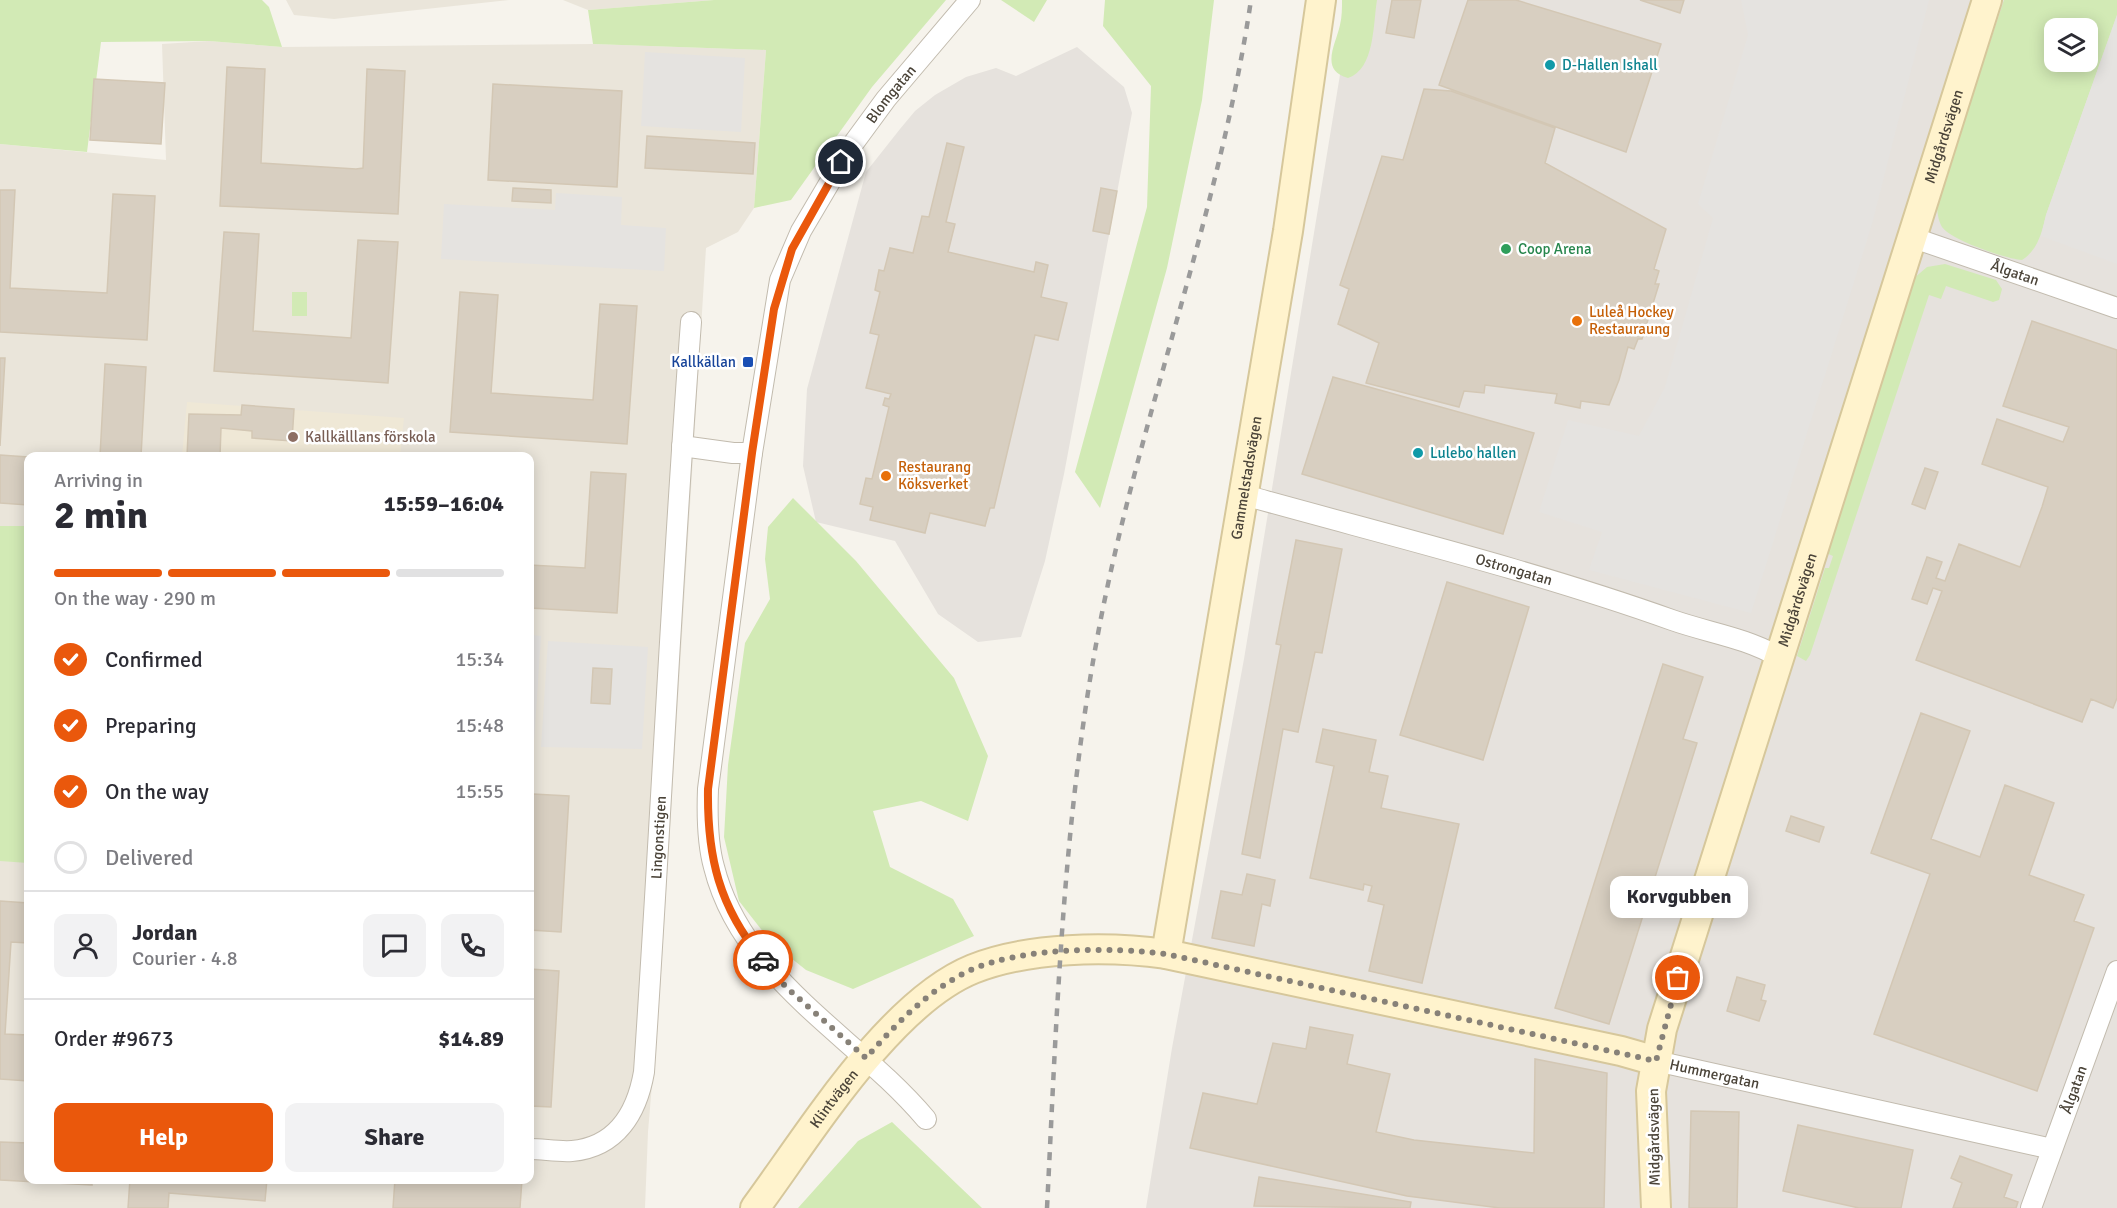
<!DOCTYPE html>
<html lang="en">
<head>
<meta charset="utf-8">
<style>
  body { margin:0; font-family:Signika,sans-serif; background:#f2f2f3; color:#2b2b33; height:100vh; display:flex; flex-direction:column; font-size:22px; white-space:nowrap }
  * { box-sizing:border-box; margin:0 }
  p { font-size:20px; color:#7c7c81 }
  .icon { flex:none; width:33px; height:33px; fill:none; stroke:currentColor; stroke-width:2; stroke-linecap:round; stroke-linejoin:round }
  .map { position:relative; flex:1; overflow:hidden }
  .side { position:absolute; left:24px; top:452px; width:510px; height:732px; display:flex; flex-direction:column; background:#fff; border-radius:12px; box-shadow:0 3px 15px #0003 }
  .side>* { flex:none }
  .tools { position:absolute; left:2044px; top:18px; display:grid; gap:12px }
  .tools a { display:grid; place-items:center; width:54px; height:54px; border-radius:12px; background:#fff; box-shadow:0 3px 15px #0003; font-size:30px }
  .pin { position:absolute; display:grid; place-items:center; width:51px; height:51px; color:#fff; margin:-26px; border:3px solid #fff; border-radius:50%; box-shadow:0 2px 6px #0007 }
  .courier { position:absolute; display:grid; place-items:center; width:60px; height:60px; margin:-30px; border:4px solid #ea580c; border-radius:50%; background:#fff; color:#222; box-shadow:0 2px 8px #0007 }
  .bubble { position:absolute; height:42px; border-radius:12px; background:#fff; box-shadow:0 3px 15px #0003; font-size:20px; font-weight:800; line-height:42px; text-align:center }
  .headline em { font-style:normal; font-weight:800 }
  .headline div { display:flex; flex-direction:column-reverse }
  .headline { display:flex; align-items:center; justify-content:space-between; height:102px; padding:0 30px }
  h1 { font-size:39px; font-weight:800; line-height:45px }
  .bar { display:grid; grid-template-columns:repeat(4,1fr); gap:9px 6px; align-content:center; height:72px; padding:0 30px }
  .bar i { height:8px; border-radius:4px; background:#e1e1e2 }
  .bar .active { background:#ea580c }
  .bar p { grid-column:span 4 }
  .line { display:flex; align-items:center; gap:15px; padding:0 30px; border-top:2px solid #e1e1e2 }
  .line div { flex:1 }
  .round { display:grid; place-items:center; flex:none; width:63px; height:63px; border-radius:12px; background:#f2f2f3 }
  ol { padding:0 30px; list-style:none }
  li { display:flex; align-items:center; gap:18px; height:66px }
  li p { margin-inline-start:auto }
  li .icon { padding:6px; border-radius:50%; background:#ea580c; color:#fff; stroke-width:4 }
  li:last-child { color:#7c7c81 }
  li i { width:33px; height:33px; border:3px solid #e1e1e2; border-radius:50% }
  .action { display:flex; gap:12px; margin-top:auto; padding:12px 30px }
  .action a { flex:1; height:69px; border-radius:12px; background:#ea580c; color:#fff; font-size:24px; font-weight:800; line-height:69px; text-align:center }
  .action a+a { background:#f2f2f3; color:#2b2b33 }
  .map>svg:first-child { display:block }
  .residential { fill:#eae5da; fill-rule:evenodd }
  .industrial { fill:#e6e2dd; fill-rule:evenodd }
  .education { fill:#efe8d6 }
  .green { fill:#d2eab5; fill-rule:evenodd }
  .parking { fill:#e5e3e0 }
  .building { fill:#d8cfc1; stroke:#d3c7b4; stroke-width:1.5 }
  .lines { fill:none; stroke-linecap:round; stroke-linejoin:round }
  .street-casing { stroke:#c2bbae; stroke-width:22 }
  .secondary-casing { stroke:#d6c79b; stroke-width:32 }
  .street { stroke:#fff; stroke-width:20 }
  .secondary { stroke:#fff3cd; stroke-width:28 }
  .rail { stroke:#9a9a9a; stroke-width:4.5; stroke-dasharray:8 8; stroke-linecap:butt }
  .done { stroke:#878178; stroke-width:6; stroke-dasharray:0 10.8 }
  .route { stroke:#ea580c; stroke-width:8 }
  .culture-dot { fill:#0f9aa8; stroke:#fff; stroke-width:2 }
  .leisure-dot { fill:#2e9e5b; stroke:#fff; stroke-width:2 }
  .food-dot { fill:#e8710a; stroke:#fff; stroke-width:2 }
  .transit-dot { fill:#1a4fb4; stroke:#fff; stroke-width:2 }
  .education-dot { fill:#8d6e63; stroke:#fff; stroke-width:2 }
  .labels { text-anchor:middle; stroke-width:5; stroke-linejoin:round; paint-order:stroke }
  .culture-label { font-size:15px; fill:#0d838f; stroke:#fff; text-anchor:start }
  .street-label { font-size:15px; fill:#4b4439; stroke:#fff }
  .leisure-label { font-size:15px; fill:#27864d; stroke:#fff; text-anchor:start }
  .food-label { font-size:15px; fill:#c56008; stroke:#fff; text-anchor:start }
  .transit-label { font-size:15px; fill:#164399; stroke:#fff; text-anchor:end }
  .education-label { font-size:15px; fill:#785e54; stroke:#fff; text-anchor:start }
</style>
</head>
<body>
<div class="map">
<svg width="2117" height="1208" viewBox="0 0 2117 1208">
  <rect width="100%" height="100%" fill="#f6f3ec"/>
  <path class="residential" d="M286 0H509L334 19 294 15Z
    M563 0H714L588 10Z
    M209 41 282 47 593 44 766 50 754 208 738 232 706 248 660 989 648 1132 645 1208H0V144L166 160 162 44ZM28 456H530V1179H28Z"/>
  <path class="industrial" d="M1350 0H2117V1208H1146L1172 1048 1244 659 1348 26ZM2055 28H2088V62H2055Z
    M1077 47 1124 87 1132 113 1064 474 1045 561 1021 637 978 642 938 614 895 541 816 522 803 466 807 389 866 172 900 129 915 111 935 95 966 77 996 68 1016 76Z"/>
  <path class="education" d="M187 402 404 418 400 456H182Z"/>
  <path class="green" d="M0 0H262L269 7 282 47 209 41 101 42 87 152 0 144Z
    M714 0H946L872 87 791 200 754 208 766 50 593 44 588 10Z
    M1001 0H1047L1034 22Z
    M1105 0H1214L1202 100 1167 268 1100 508 1075 472 1147 207 1151 86 1103 26Z
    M1342 0H1377C1373 24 1375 69 1348 78 1319 70 1336 44 1340 25 1342 17 1342 8 1342 0Z
    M2004 0H2117V15L2046 215C2042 232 2038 250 2022 260 2006 259 1951 240 1942 227 1938 220 1937 211 1937 203ZM2055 28H2088V62H2055Z
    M1945 264 1996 280 2002 289 1999 300 1993 302 1946 286 1941 299 1929 295 1810 655 1806 661 1797 656 1825 568H1829L1833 556 1826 553 1913 279 1927 267Z
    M292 292H307V316H292Z
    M793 498 856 561 954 678 988 756 968 821 921 801 873 811 890 867 953 899 974 936 853 989 806 970 771 942 739 901 724 837 728 765 745 643 770 599 765 559 768 527Z
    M0 526H28V863L0 861Z
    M892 1122 982 1208H798L858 1141Z"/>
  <path class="parking" d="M1741 0H1929L1872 224 1751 613 1589 570 1602 532 1539 512 1568 420 1639 436 1665 387 1713 218 1698 204 1748 35Z
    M2117 15V264L2041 236 2046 215Z
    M645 52 745 58 741 132 641 126Z
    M556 193 622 197 621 225 666 228 664 271 441 259 444 204 555 210Z
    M530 635 541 636 534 742H530Z
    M548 641 648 647 642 749 541 747Z"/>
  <path class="building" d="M1392 0H1421L1414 38 1386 33Z
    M1468 0H1516L1661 44 1626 152 1439 85Z
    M1640 0H1684L1680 13Z
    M227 67 265 69 261 163 356 169 363 168 367 69 405 71 398 214 220 206Z
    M94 79 165 83 161 144 90 140Z
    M493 84 622 91 617 187 488 180Z
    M1424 89 1451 91 1555 128 1545 163 1666 229 1654 269 1659 271 1655 284H1659L1642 339H1638L1634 349 1628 347 1619 380 1609 405 1581 401 1580 408 1555 403 1557 394 1485 385 1484 393 1464 391 1459 407 1366 383 1379 343 1338 324 1349 289 1340 285 1382 156 1403 160Z
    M647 136 755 143 753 174 645 168Z
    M947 143 964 147 946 222 955 224 948 252 1034 272 1036 262 1048 265 1041 297 1067 303 1058 340 1035 335 994 508H990L985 526 930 513 925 533 870 520 873 507 860 504 866 478 872 479 889 407 883 405 885 398 889 399 891 394 866 388 879 335 870 333 880 292 875 290 879 270 884 271 890 248 913 253 922 216 929 217Z
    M513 188 551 190V203L512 201Z
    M1101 188 1117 191 1109 234 1093 231Z
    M0 190H15L10 288 107 293 113 194 155 196 147 340 0 332Z
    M224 232 259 234 253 331 351 338 358 240 398 242 388 383 214 371Z
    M460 292 498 295 491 393 593 400 600 304 637 306 627 444 450 432Z
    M2032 321 2117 350V698L2113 708 2091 699 2082 722 1916 660 1942 591 1933 588 1927 604 1912 599 1927 557 1942 562 1936 578 1945 581 1959 544 2020 567 2042 507 2048 487 1982 464 1997 419 2063 442 2069 427 2003 406Z
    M0 358H5L0 446Z
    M105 364 146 367 141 456H100Z
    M1333 377 1534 433 1503 534 1302 474Z
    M242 405 294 409 292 441 252 438V431L221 428 220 456H187L189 414 241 415Z
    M0 455 28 457V505L0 503Z
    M1925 468 1938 472 1925 509 1912 504Z
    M591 472 626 474 617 613 530 608V565L585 568Z
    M1296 540 1342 549 1322 653 1315 652 1298 732 1283 729 1260 858 1242 854 1281 645 1276 644Z
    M1447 582 1529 607 1483 760 1400 735Z
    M1663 664 1703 677 1683 739 1697 743 1609 1024 1555 1008Z
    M593 668 612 669 610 704 591 703Z
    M1921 713 1970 731 1931 839 1980 857 2005 785 2054 803 2029 875 2084 895 2074 921 2094 928 2037 1091 1874 1034 1930 874 1871 853Z
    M1323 729 1376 740 1369 772 1388 776 1381 808 1459 824 1422 983 1369 971 1384 905 1368 901 1372 886 1364 884 1363 890 1310 878 1334 766 1316 762Z
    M533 794 569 796 561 932 530 930Z
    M1791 816 1824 827 1819 842 1786 831Z
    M1247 874 1275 880 1270 906 1262 904 1254 946 1212 938 1221 891 1242 895Z
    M0 901 28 903V943L11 942 5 1034 28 1035V1081L0 1079Z
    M530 969 559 971 551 1107 530 1106Z
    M1737 977 1765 985 1761 1000 1766 1001 1759 1021 1727 1011Z
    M1310 1027 1353 1035 1347 1064 1390 1074 1376 1132 1414 1140 1534 1153 1535 1059 1607 1073 1604 1208H1500L1407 1196 1190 1148 1203 1093 1257 1104 1273 1043 1306 1049Z
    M1691 1111 1739 1112 1737 1208H1689Z
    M1798 1125 1913 1150 1901 1208H1859L1783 1191Z
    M0 1142 28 1143V1179H92V1185L0 1180Z
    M1960 1156 2012 1175 2004 1197 2018 1202 2016 1208H1953L1962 1183 1951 1178Z
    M1259 1177 1411 1202 1410 1208 1254 1206Z
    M130 1179H267L265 1201 169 1193 168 1208H128Z
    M395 1179H522L520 1208H393Z"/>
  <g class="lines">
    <g class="street-casing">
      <g id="street">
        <path id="s1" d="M1911 237 2117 308"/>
        <path d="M682 446 733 453H752"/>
        <path id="s2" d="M1244 495C1387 535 1532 570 1672 620 1709 633 1744 637 1779 657"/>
        <path id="s3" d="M1656 1061 2052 1149"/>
        <path id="s4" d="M926 1119C856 1036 742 979 714 867 707 842 707 815 708 789L752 453 780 280 801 231 850 148 886 99 970 0"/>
        <path id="s5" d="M530 1149C543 1149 558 1152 572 1151 617 1147 637 1112 644 1072 661 822 672 572 691 322"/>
        <path id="s6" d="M2031 1208 2117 971"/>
      </g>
    </g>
    <g class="secondary-casing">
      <g id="secondary">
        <path id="s7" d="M1166 954 1288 231 1321 0"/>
        <path id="s8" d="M755 1208C809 1135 889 1003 973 969 1028 947 1108 946 1166 954L1621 1051 1656 1061"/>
        <path id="s9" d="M1656 1208 1651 1091 1662 1029 1987 0"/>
      </g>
    </g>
    <use href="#street" class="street"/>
    <use href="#secondary" class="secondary"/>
    <path class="rail" d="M1047 1208C1057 1011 1063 812 1101 618 1142 410 1220 210 1251 0"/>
  </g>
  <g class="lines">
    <path class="done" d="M763 960 786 987 866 1058C896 1024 929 989 971 970 1022 947 1112 947 1166 954L1656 1061 1678 978"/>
    <path class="route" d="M763 960C719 907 707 857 708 789L752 453 774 309 792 249 841 162"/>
  </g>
  <g class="culture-dot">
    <circle cx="1550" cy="65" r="6"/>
    <circle cx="1418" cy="453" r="6"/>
  </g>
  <circle class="leisure-dot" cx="1506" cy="249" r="6"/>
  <g class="food-dot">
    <circle cx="1577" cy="321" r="6"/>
    <circle cx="886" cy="476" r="6"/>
  </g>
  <rect class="transit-dot" x="742" y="356" width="12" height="12" rx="3"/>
  <circle class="education-dot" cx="293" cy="437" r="6"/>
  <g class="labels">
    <g class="culture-label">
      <text x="1562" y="70">D-Hallen Ishall</text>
      <text x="1430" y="458">Lulebo hallen</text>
    </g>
    <g class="street-label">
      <text dy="5" stroke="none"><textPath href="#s4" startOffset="1144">Blomgatan</textPath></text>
      <text dy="5" stroke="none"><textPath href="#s9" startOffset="1116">Midgårdsvägen</textPath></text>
      <text dy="5" stroke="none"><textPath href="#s1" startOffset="110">Ålgatan</textPath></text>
      <text dy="5" stroke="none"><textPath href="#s7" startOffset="483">Gammelstadsvägen</textPath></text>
      <text dy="5" stroke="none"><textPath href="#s2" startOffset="280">Ostrongatan</textPath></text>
      <text dy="5" stroke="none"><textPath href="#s9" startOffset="630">Midgårdsvägen</textPath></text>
      <text dy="5" stroke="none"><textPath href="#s5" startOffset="393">Lingonstigen</textPath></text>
      <text dy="5" stroke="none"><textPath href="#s3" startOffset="60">Hummergatan</textPath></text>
      <text dy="5" stroke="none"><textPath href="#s6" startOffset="126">Ålgatan</textPath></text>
      <text dy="5" stroke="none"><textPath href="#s8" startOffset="135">Klintvägen</textPath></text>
      <text transform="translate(1654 1137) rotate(-91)" y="5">Midgårdsvägen</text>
    </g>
    <g class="leisure-label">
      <text x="1518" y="254">Coop Arena</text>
    </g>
    <g class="food-label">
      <text x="1589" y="317">Luleå Hockey<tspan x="1589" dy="17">Restauraung</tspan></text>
      <text x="898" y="472">Restaurang<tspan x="898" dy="17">Köksverket</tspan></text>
    </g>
    <g class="transit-label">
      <text x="736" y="367">Kallkällan</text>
    </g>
    <g class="education-label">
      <text x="305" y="442">Kallkälllans förskola</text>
    </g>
  </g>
</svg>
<div class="tools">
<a><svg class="icon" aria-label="layers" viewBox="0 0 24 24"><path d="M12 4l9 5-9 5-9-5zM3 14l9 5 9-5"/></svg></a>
</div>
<div class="pin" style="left:1678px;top:978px;background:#ea580c"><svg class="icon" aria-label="bag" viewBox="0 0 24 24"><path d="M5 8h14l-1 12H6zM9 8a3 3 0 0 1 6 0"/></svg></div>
<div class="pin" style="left:841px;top:162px;background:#1f2937"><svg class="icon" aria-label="home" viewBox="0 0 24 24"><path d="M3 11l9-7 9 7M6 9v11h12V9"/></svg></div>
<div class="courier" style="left:763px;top:960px"><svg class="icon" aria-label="car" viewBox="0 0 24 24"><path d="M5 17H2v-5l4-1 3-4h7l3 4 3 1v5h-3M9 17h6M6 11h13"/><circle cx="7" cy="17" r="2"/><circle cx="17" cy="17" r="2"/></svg></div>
<div class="bubble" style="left:1610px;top:876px;width:138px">Korvgubben</div>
<section class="side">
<div class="headline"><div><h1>2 min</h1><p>Arriving in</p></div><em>15:59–16:04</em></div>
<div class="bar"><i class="active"></i><i class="active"></i><i class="active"></i><i></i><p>On the way · 290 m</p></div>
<ol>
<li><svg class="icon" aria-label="check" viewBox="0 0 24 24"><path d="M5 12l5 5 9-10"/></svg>Confirmed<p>15:34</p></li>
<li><svg class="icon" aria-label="check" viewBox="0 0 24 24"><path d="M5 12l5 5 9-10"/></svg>Preparing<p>15:48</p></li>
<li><svg class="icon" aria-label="check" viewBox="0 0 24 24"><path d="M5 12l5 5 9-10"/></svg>On the way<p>15:55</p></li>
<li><i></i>Delivered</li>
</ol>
<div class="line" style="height:108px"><a class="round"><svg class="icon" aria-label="person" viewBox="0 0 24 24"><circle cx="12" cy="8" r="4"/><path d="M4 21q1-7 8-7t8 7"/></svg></a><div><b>Jordan</b><p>Courier · 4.8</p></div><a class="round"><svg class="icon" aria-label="chat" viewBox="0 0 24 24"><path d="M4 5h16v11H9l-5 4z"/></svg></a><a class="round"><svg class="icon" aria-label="phone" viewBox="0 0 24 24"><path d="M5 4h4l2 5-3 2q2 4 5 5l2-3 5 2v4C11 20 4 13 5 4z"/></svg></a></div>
<div class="line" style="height:78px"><div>Order #9673</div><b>$14.89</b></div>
<div class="action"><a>Help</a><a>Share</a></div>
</section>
</div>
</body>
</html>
